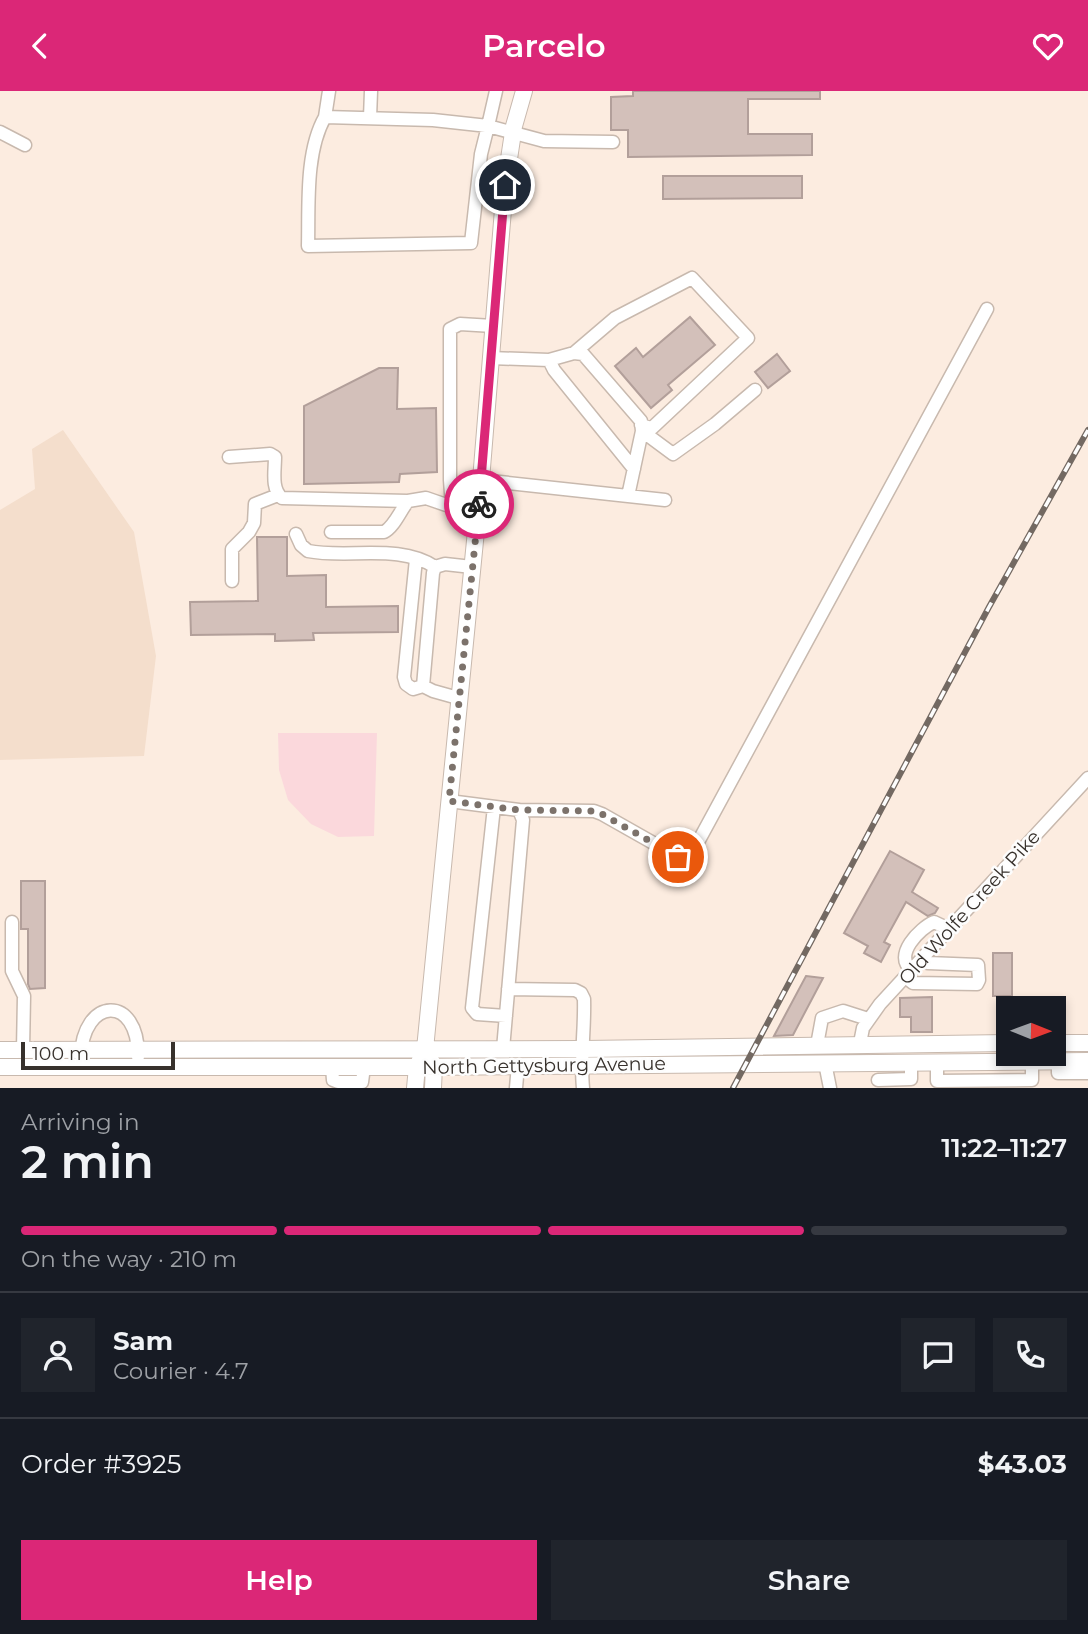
<!DOCTYPE html>
<html lang="en">
<head>
<meta charset="utf-8">
<style>
  body { margin:0; font-family:Montserrat,sans-serif; background:#20242c; color:#f1f3f6; height:100vh; display:flex; flex-direction:column; font-size:26px; white-space:nowrap }
  * { box-sizing:border-box; margin:0 }
  p { font-size:23px; color:#9ea1a6 }
  .icon { flex:none; width:38px; height:38px; fill:none; stroke:currentColor; stroke-width:2; stroke-linecap:round; stroke-linejoin:round }
  .map { position:relative; height:997px; overflow:hidden }
  .side { display:flex; flex-direction:column; background:#171b24; flex:1 }
  .side>* { flex:none }
  .needle { width:46px; rotate:91deg }
  .buttons { position:absolute; left:996px; top:905px; display:grid; gap:14px }
  .buttons a { display:grid; place-items:center; width:70px; height:70px; border-radius:0px; background:#171b24; box-shadow:0 4px 10px #0003; font-size:35px }
  .scale { position:absolute; left:21px; bottom:18px; width:154px; box-sizing:border-box; padding-left:7px; border:4px solid #37312c; border-top:0; font-size:19px; line-height:24px; white-space:nowrap; color:#37312c; -webkit-text-stroke:5px #fdfdfd; paint-order:stroke }
  .pin { position:absolute; display:grid; place-items:center; width:60px; height:60px; color:#fff; margin:-30px; border:4px solid #fff; border-radius:50%; box-shadow:0 2px 7px #0007 }
  .courier { position:absolute; display:grid; place-items:center; width:70px; height:70px; margin:-35px; border:5px solid #db2777; border-radius:50%; background:#fff; color:#222; box-shadow:0 2px 9px #0007 }
  .headline em { font-style:normal; font-weight:600 }
  .headline div { display:flex; flex-direction:column-reverse }
  .headline { display:flex; align-items:center; justify-content:space-between; height:119px; padding:0 21px }
  h1 { font-size:46px; font-weight:600; line-height:52px }
  .bar { display:grid; grid-template-columns:repeat(4,1fr); gap:10px 7px; align-content:center; height:84px; padding:0 21px }
  .bar i { height:9px; border-radius:5px; background:#363941 }
  .bar .current { background:#db2777 }
  .bar p { grid-column:span 4 }
  .line { display:flex; align-items:center; gap:18px; padding:0 21px; border-top:2px solid #363941 }
  .line div { flex:1 }
  .round { display:grid; place-items:center; flex:none; width:74px; height:74px; border-radius:0px; background:#20242c }
  .button { display:flex; gap:14px; margin-top:auto; padding:14px 21px }
  .button a { flex:1; height:80px; border-radius:0px; background:#db2777; color:#fff; font-size:28px; font-weight:600; line-height:80px; text-align:center }
  .button a+a { background:#20242c; color:#f1f3f6 }
  header { display:flex; justify-content:space-between; align-items:center; height:91px; padding:0 21px; background:#db2777; color:#fff; font-size:32px; font-weight:600 }
  .map>svg:first-child { display:block }
  .built { fill:#f4decc }
  .green { fill:#fbd8dc }
  .building { fill:#d3c0ba; stroke:#b29f9a; stroke-width:2 }
  .lines { fill:none; stroke-linecap:round; stroke-linejoin:round }
  .minor-casing { stroke:#c8b9ae; stroke-width:15 }
  .major-casing { stroke:#c8b9ae; stroke-width:18 }
  .minor { stroke:#fff; stroke-width:12 }
  .major { stroke:#fff; stroke-width:16 }
  .rail-casing { stroke:#736962; stroke-width:6 }
  .rail { stroke:#fdfdfd; stroke-width:3.5; stroke-dasharray:10; stroke-linecap:butt }
  .done { stroke:#7c726b; stroke-width:7; stroke-dasharray:0 12.6 }
  .route { stroke:#db2777; stroke-width:9 }
  .labels { text-anchor:middle; stroke-width:5; stroke-linejoin:round; paint-order:stroke }
  .street-label { font-size:19px; fill:#37312c; stroke:#fdfdfd }
</style>
</head>
<body>
<header><svg class="icon" aria-label="back" viewBox="0 0 24 24"><path d="M15 5l-7 7 7 7"/></svg>Parcelo<svg class="icon" aria-label="heart" viewBox="0 0 24 24"><path d="M12 20l-8-8c-3-5 5-10 8-4 3-6 11-1 8 4z"/></svg></header>
<div class="map">
<svg width="1088" height="997" viewBox="0 0 1088 997">
  <rect width="100%" height="100%" fill="#fcece0"/>
  <path class="built" d="M63 339 134 441 156 565 144 665 0 669V419L35 398 32 358Z"/>
  <path class="green" d="M278 642H377L374 745 338 746 311 733 288 709 279 679Z"/>
  <path class="building" d="M633 0H820V8H748V43H812V64L628 66V39H611V6L633 5Z
    M663 85H802V107L663 108Z
    M690 226 715 254 668 294 672 299 651 317 615 275 636 257 643 266Z
    M777 263 790 280 768 297 755 281Z
    M379 277H398L397 318 436 317 437 381 400 383 399 391 304 393V315Z
    M257 446H287V485L326 484V516L398 515V541L313 542 314 549 275 550V543L191 544 190 511 258 510Z
    M890 760 924 779 912 801 938 817 935 822 928 825 906 811 884 851 890 854 881 871 864 862 868 855 844 842Z
    M21 790H45V897L30 898 28 893V838H21Z
    M993 862H1012V905H993Z
    M806 885 823 887 793 944 774 945Z
    M932 906V941H911V926H900V907Z"/>
  <g class="lines">
    <g class="minor-casing">
      <path id="minor" d="M496 0 488 35 544 50 613 51
        M325 26C305 61 309 115 308 155L471 152 481 63 488 35 433 29 325 26 329 0
        M370 27 371 0
        M0 41 25 54
        M574 262 615 227 692 187 748 247 652 337 641 334
        M490 267 549 269 574 262 583 263 641 330 642 340 628 405
        M549 269 554 279 634 378
        M642 340 673 363 715 333 755 299
        M229 366 270 363 275 366C275 380 271 398 282 407L408 410 426 407 452 416 479 415
        M481 389 665 409
        M452 416 450 389V238L460 233 493 235
        M331 441H384C394 436 400 420 408 410
        M296 443 301 454 308 460C348 468 399 452 435 476
        M416 468 404 586 406 593 413 598 423 595
        M232 490V458L249 441 254 432 255 413 278 404
        M423 595 433 482 435 476 445 473 472 476
        M423 595 433 600 458 607
        M449 710 519 719 523 729 503 958
        M494 716 472 917 477 923 506 925
        M519 719 594 720 602 723 678 766 691 764 987 218
        M12 831V880L24 905 23 959
        M912 879C892 865 920 837 934 831L949 838
        M905 886 913 892 977 893 979 889 978 874 928 872 922 868
        M508 898 575 899 581 902 584 908C585 938 580 967 583 997
        M860 952 863 937 880 913 1088 687
        M817 954 822 927 843 920 868 928
        M81 966C82 906 139 902 138 966
        M937 971V990L1032 989V971
        M1058 971V982H1088
        M825 972 830 997
        M332 976 333 989 338 991H362L364 976
        M878 989 911 988V971
        M516 997 518 974"/>
    </g>
    <g class="major-casing">
      <path id="major" d="M1054 952H1088
        M0 959 584 958 1008 952
        M429 967 434 975 433 997
        M0 976H417L1088 970
        M415 997 417 976 425 958 481 389 505 94 514 35 524 0"/>
    </g>
    <use href="#minor" class="minor"/>
    <use href="#major" class="major"/>
    <g class="rail-casing">
      <path id="rail" d="M733 997 989 516 1088 339"/>
    </g>
    <use href="#rail" class="rail"/>
  </g>
  <g class="lines">
    <path class="done" d="M479 413 449 710 519 719 594 720 602 723 678 766"/>
    <path class="route" d="M479 413 505 94"/>
  </g>
  <g class="labels">
    <g class="street-label">
      <text transform="translate(969 816) rotate(-48)" y="7">Old Wolfe Creek Pike</text>
      <text transform="translate(544 974) rotate(-1)" y="7">North Gettysburg Avenue</text>
    </g>
  </g>
</svg>
<div class="buttons">
<a><svg class="needle" viewBox="-14 -14 28 28"><path d="M0-13l5 13h-10z" fill="#e53935"/><path d="M0 13l5-13h-10z" fill="#9ea1a6"/></svg></a>
</div>
<div class="scale">100 m</div>
<div class="pin" style="left:678px;top:766px;background:#ea580c"><svg class="icon" aria-label="bag" viewBox="0 0 24 24"><path d="M5 8h14l-1 12H6zM9 8a3 3 0 0 1 6 0"/></svg></div>
<div class="pin" style="left:505px;top:94px;background:#1f2937"><svg class="icon" aria-label="home" viewBox="0 0 24 24"><path d="M3 11l9-7 9 7M6 9v11h12V9"/></svg></div>
<div class="courier" style="left:479px;top:413px"><svg class="icon" aria-label="bike" viewBox="0 0 24 24"><circle cx="6" cy="16" r="4"/><circle cx="18" cy="16" r="4"/><path d="M6 16l4-8h5l3 8M10 8l3 8H6M13 5h3"/></svg></div>
</div>
<section class="side">
<div class="headline"><div><h1>2 min</h1><p>Arriving in</p></div><em>11:22–11:27</em></div>
<div class="bar"><i class="current"></i><i class="current"></i><i class="current"></i><i></i><p>On the way · 210 m</p></div>
<div class="line" style="height:126px"><a class="round"><svg class="icon" aria-label="person" viewBox="0 0 24 24"><circle cx="12" cy="8" r="4"/><path d="M4 21q1-7 8-7t8 7"/></svg></a><div><b>Sam</b><p>Courier · 4.7</p></div><a class="round"><svg class="icon" aria-label="chat" viewBox="0 0 24 24"><path d="M4 5h16v11H9l-5 4z"/></svg></a><a class="round"><svg class="icon" aria-label="phone" viewBox="0 0 24 24"><path d="M5 4h4l2 5-3 2q2 4 5 5l2-3 5 2v4C11 20 4 13 5 4z"/></svg></a></div>
<div class="line" style="height:91px"><div>Order #3925</div><b>$43.03</b></div>
<div class="button"><a>Help</a><a>Share</a></div>
</section>
</body>
</html>
